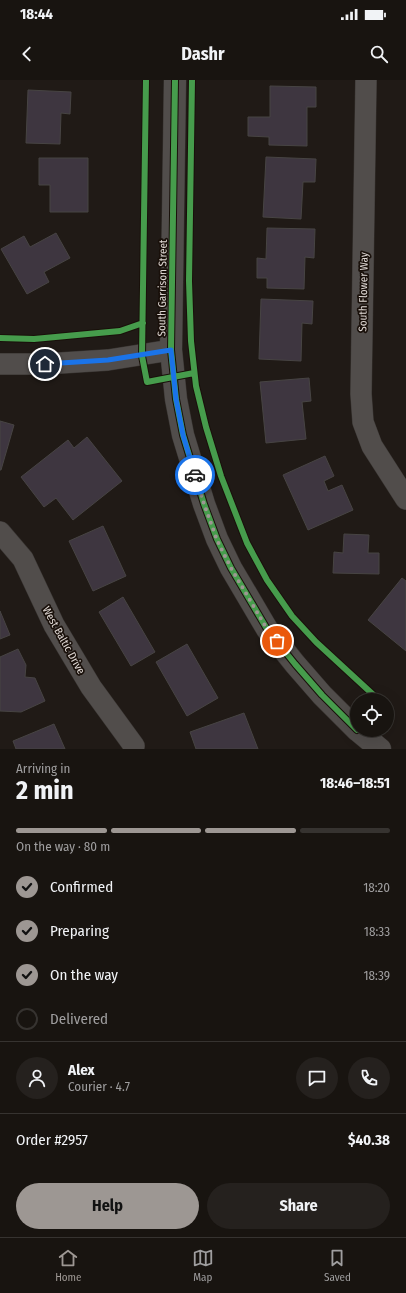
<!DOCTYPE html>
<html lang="en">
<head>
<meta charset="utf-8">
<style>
  body { margin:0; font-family:"Fira Sans Condensed",sans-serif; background:#25211e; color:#f1f3f6; height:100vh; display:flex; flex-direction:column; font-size:15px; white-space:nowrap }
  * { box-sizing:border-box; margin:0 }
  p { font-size:13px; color:#9f9e9f }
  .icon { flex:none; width:22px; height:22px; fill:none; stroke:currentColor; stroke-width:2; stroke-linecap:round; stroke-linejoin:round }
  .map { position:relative; height:669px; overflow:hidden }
  .sheet { display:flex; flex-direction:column; background:#181410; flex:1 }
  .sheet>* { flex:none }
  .tools { position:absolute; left:350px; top:613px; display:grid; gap:8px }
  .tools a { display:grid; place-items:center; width:44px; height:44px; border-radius:50%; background:#181410; box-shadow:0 4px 16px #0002,0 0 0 1px #363330; font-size:20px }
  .pin { position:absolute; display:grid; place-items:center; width:34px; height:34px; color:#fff; margin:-17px; border:2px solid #fff; border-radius:50%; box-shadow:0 1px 4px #0007 }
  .courier { position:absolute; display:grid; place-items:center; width:40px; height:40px; margin:-20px; border:3px solid #1a73e8; border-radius:50%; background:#fff; color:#222; box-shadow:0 1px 5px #0007 }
  .head em { font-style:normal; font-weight:700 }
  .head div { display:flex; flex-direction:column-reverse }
  .head { display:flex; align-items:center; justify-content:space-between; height:68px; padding:0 16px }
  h1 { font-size:26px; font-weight:700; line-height:30px }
  .bar { display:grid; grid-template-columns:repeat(4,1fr); gap:6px 4px; align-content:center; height:48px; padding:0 16px }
  .bar i { height:5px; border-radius:3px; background:#363330 }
  .bar .current { background:#9d9793 }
  .bar p { grid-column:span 4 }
  .line { display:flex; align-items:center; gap:10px; padding:0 16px; border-top:1px solid #363330 }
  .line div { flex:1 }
  .round { display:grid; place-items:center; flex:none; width:42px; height:42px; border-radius:21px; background:#25211e }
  ol { padding:0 16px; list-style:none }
  li { display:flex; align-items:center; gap:12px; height:44px }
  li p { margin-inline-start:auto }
  li .icon { padding:4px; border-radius:50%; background:#9d9793; color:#111; stroke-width:4 }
  li:last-child { color:#9f9e9f }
  li i { width:22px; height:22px; border:2px solid #363330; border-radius:50% }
  .action { display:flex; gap:8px; margin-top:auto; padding:8px 16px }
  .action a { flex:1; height:46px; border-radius:24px; background:#9d9793; color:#111; font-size:16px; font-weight:700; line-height:46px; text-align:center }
  .action a+a { background:#25211e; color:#f1f3f6 }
  .status { display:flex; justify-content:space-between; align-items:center; height:28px; padding:0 20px; background:#181410; direction:ltr }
  .status svg { height:11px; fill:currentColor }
  header { display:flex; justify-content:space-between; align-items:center; height:52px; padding:0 16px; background:#181410; font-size:18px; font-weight:700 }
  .dock { display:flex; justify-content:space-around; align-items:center; height:56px; border-top:1px solid #363330; background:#181410; font-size:11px; color:#9f9e9f }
  .dock a { display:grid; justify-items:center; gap:2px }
  .dock .current { color:#9d9793 }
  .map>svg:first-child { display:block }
  .building { fill:#3e3640; stroke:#474443 }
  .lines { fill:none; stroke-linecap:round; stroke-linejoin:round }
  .minor-casing { stroke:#383431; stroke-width:22 }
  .tertiary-casing { stroke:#383431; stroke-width:23 }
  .minor { stroke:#514d4b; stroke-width:21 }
  .tertiary { stroke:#514d4b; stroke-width:22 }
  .cycleway-casing { stroke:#19100a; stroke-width:8 }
  .cycleway { stroke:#469c4c; stroke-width:6 }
  .done { stroke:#9d9793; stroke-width:4; stroke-dasharray:0 7.2 }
  .route { stroke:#1a73e8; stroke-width:5 }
  .labels { text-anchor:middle; stroke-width:3.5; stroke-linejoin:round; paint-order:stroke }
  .street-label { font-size:11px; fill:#e1dad6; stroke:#19100a }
</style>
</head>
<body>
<div class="status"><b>18:44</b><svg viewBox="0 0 49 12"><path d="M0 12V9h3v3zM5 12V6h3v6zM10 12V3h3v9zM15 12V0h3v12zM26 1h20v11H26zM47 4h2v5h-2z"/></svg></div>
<header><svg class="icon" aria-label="back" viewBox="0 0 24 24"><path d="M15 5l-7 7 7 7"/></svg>Dashr<svg class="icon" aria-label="search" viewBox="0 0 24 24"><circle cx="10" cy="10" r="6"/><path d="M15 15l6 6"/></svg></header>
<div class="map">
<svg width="406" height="669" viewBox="0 0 406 669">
  <rect width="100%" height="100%" fill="#201a16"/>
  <path class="building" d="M270 6 316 7V27H307V66L269 65V57L248 56V37H270Z
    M28 10 71 12 70 34 61 33 60 64 26 63Z
    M266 77 316 79 315 102H303L301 139 263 137Z
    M39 78H88V132H50V105H39Z
    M267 148 315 149 314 178 305 177 304 209 267 208V198H257V178L266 179Z
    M56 153 70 178 44 192 49 202 27 214 1 169 24 156 30 167Z
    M261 219 313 221 312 244 302 243 301 281 259 279Z
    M309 298 311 321 302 322 306 359 266 363 260 302Z
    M0 341 14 345 1 390H0Z
    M87 357 122 401 73 440 56 418 44 427 21 397 68 360 74 368Z
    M325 376 334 396 324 401 328 411 342 405 353 430 308 450 283 395Z
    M103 446 126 496 93 511 69 461Z
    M344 454 369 455 368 473H379V494L333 493 334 472 343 473Z
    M402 498 406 501V571L368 540Z
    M123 517 155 572 131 586 99 532Z
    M0 531 10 555 0 559Z
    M187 564 218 618 187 636 156 582Z
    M18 569 26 585 25 597 35 598 45 621 21 632 0 631V577Z
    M244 633 258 669H196L190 652Z
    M54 644 65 669H16L13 661Z"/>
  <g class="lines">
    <g class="minor-casing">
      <path id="minor" d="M366 0 361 314 363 342 372 366 406 419
        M0 284H45L108 280 171 270
        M0 452 23 479 54 545 91 607 134 666"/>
    </g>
    <g class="tertiary-casing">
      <path id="tertiary" d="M175 0 171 270 176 319 183 355 204 424 217 459 231 488 267 549 295 584 322 615 357 650
        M357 650 380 669"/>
    </g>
    <use href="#minor" class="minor"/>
    <use href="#tertiary" class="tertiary"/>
    <g class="cycleway-casing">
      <path id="cycleway" d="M146 0 142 276 147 302 194 293
        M175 0 171 270 176 319 183 355 204 424 217 459 231 488 267 549 295 584 322 615 357 650
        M192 0 189 201 191 261 196 306 206 347 221 396 247 463 267 500 292 536 316 562 379 620
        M0 258 34 259 120 251 143 243"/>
    </g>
    <use href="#cycleway" class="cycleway"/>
  </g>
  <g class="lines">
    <path class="done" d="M195 395 204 424 217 460 231 488 267 549 277 561"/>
    <path class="route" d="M45 284 108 280 171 270 176 319 183 355 195 395"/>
  </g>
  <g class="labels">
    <g class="street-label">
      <text transform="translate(162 208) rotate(-89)" y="4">South Garrison Street</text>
      <text transform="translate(363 212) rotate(-89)" y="4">South Flower Way</text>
      <text transform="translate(64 560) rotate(61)" y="4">West Baltic Drive</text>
    </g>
  </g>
</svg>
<div class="tools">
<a><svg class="icon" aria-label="locate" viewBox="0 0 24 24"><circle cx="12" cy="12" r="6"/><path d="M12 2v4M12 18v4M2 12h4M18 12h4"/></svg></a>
</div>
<div class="pin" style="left:277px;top:561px;background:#ea580c"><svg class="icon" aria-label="bag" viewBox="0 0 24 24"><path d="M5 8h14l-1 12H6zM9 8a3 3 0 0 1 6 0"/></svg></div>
<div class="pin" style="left:45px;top:284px;background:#1f2937"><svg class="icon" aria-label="home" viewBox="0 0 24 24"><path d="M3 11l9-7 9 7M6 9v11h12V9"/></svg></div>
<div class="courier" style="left:195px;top:395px"><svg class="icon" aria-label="car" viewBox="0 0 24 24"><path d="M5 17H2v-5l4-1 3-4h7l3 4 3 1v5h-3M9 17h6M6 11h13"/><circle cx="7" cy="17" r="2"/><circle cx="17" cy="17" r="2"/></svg></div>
</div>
<section class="sheet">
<div class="head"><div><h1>2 min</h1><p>Arriving in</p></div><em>18:46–18:51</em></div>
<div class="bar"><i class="current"></i><i class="current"></i><i class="current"></i><i></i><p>On the way · 80 m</p></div>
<ol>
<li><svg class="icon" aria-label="check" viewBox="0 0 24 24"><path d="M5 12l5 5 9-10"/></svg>Confirmed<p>18:20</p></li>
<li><svg class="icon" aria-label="check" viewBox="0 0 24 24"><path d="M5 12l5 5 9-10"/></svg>Preparing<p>18:33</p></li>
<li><svg class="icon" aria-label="check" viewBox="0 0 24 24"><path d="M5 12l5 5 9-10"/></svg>On the way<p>18:39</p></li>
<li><i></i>Delivered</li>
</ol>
<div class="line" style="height:72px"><a class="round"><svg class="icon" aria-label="person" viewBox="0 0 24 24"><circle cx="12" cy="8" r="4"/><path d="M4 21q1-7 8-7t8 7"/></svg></a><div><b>Alex</b><p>Courier · 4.7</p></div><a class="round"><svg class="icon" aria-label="chat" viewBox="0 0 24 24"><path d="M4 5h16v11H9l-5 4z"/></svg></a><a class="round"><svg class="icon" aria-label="phone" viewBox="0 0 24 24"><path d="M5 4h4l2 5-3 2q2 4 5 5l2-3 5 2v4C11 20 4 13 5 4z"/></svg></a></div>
<div class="line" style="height:52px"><div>Order #2957</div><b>$40.38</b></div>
<div class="action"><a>Help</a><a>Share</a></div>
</section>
<nav class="dock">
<a class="current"><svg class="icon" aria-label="home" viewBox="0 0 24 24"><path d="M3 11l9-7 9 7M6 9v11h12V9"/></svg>Home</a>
<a><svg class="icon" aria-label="map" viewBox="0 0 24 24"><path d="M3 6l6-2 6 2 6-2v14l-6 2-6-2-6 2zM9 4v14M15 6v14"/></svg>Map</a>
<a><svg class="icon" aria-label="saved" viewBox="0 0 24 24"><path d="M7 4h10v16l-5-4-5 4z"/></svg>Saved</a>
</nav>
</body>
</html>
